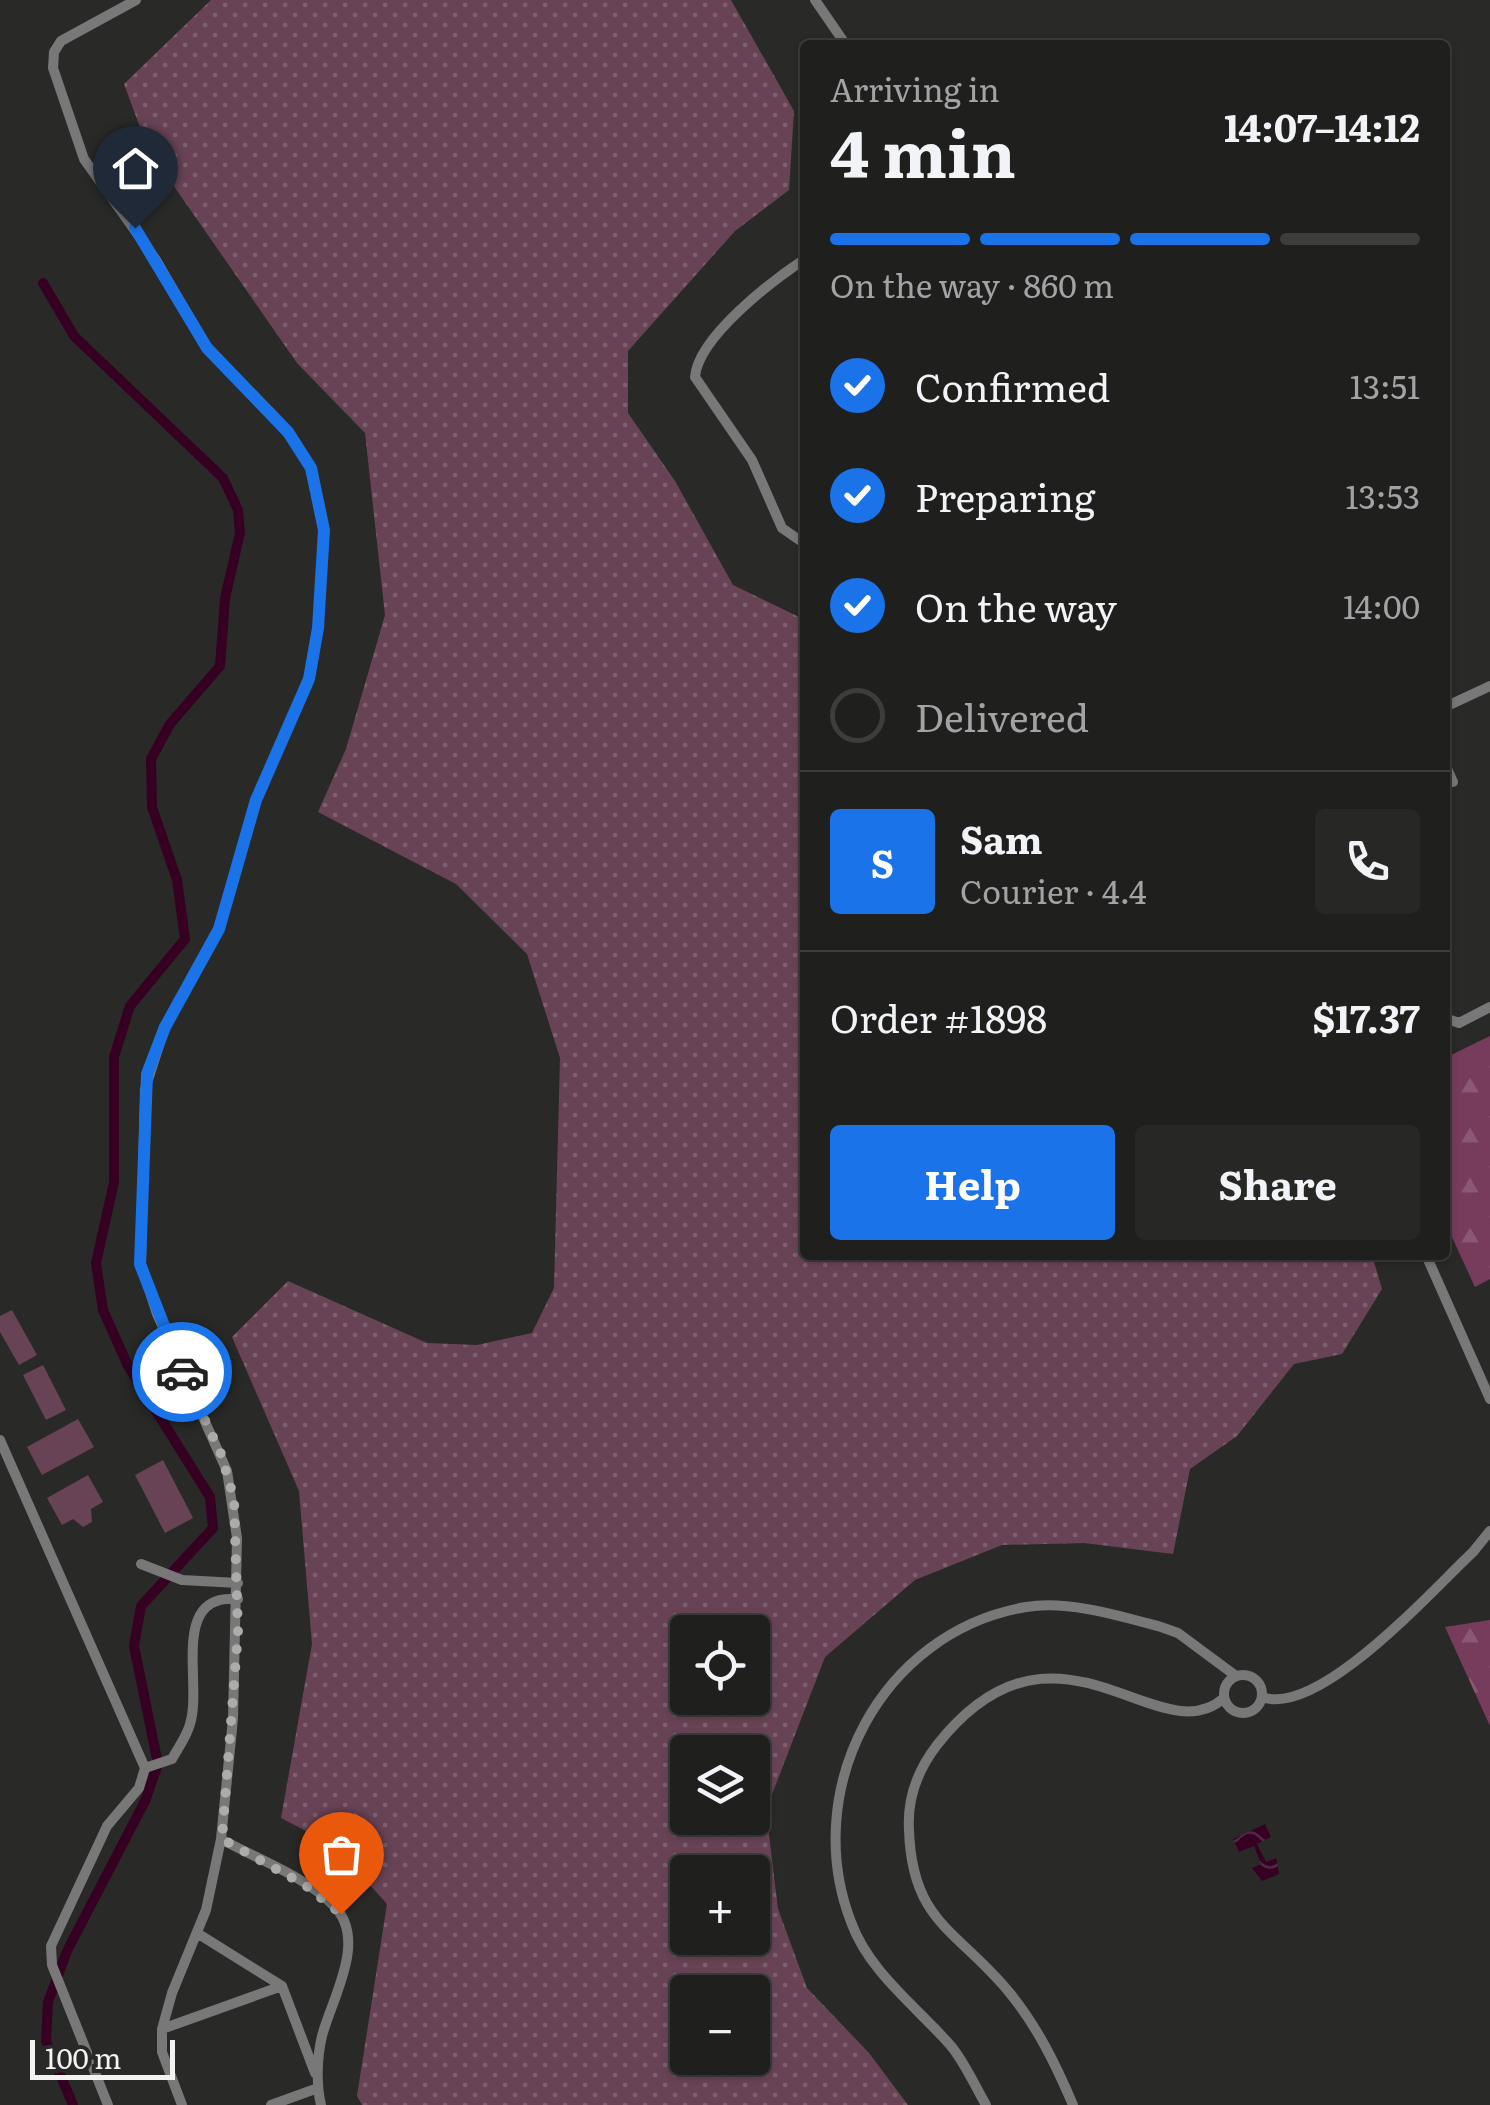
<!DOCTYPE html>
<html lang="en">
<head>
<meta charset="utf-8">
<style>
  body { margin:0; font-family:Literata,serif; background:#272826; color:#f1f3f6; height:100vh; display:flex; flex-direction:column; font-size:38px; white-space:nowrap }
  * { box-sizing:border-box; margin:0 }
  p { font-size:32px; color:#a1a3a4 }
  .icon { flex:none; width:55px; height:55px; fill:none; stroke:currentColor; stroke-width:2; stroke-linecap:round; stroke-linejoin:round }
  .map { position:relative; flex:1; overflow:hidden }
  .drawer { position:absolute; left:800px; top:40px; width:650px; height:1220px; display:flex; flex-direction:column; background:#1f201d; border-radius:10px; box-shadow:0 2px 8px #0004,0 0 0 2px #3c3e3b }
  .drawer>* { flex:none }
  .controls { position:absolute; left:670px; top:1615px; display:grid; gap:20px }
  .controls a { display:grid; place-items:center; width:100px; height:100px; border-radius:10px; background:#1f201d; box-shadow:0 2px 8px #0004,0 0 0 2px #3c3e3b; font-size:50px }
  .scale { position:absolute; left:30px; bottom:25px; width:145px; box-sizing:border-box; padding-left:10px; border:5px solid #f3f4f2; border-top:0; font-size:28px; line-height:35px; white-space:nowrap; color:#f3f4f2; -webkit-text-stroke:8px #292a27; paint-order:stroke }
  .pin { position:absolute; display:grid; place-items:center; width:85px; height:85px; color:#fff; margin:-102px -42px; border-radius:50% 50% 50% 0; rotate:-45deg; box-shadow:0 0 10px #0007 }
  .pin .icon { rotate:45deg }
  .courier { position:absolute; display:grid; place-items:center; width:100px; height:100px; margin:-50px; border:8px solid #1a73e8; border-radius:50%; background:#fff; color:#222; box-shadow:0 2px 12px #0007 }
  .headline em { font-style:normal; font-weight:700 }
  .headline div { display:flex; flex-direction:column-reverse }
  .headline { display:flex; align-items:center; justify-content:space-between; height:170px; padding:0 30px }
  h1 { font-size:65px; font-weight:700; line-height:75px }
  .bar { display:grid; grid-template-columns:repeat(4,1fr); gap:15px 10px; align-content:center; height:120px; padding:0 30px }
  .bar i { height:12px; border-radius:8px; background:#3c3e3b }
  .bar .on { background:#1a73e8 }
  .bar p { grid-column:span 4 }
  .line { display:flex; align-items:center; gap:25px; padding:0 30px; border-top:2px solid #3c3e3b }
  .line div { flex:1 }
  .round { display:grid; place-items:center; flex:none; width:105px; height:105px; border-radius:10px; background:#272826 }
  ol { padding:0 30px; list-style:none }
  li { display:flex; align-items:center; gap:30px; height:110px }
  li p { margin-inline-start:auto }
  li .icon { padding:10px; border-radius:50%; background:#1a73e8; color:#fff; stroke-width:4 }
  li:last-child { color:#a1a3a4 }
  li i { width:55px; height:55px; border:5px solid #3c3e3b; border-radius:50% }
  .action { display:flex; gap:20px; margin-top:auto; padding:20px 30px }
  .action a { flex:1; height:115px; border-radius:10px; background:#1a73e8; color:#fff; font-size:40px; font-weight:700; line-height:115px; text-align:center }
  .action a+a { background:#272826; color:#f1f3f6 }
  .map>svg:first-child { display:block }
  .grass { fill:url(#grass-dots); fill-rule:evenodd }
  .forest { fill:url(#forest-firs) }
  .park { fill:#684356 }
  .water { fill:url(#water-waves) }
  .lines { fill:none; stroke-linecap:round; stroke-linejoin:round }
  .canal { stroke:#360023; stroke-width:10 }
  .minor { stroke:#777877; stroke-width:10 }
  .done { stroke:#acadab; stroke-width:10; stroke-dasharray:0 18 }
  .route { stroke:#1a73e8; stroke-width:12 }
</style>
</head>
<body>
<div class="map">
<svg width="1490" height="2105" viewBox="0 0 1490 2105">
  <defs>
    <pattern id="grass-dots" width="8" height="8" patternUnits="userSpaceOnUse" patternTransform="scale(2.5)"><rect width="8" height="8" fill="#684356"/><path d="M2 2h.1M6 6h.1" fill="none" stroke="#7e5f6f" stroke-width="1.8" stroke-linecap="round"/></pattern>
    <pattern id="forest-firs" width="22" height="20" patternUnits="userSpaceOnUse" patternTransform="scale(2.5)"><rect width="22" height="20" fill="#773b5c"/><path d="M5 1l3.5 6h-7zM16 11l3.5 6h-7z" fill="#8b5874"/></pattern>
    <pattern id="water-waves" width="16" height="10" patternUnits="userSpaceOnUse" patternTransform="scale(2.5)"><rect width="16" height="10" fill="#360023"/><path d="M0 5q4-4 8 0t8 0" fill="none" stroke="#542643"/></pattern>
  </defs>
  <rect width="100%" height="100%" fill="#292a27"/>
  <path class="grass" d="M211 0H731L794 111 789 190 735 231 628 351V413L675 481 733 585 799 617 805 616V1255H1372L1382 1289 1342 1354 1294 1364 1237 1436 1190 1469 1173 1554 1084 1543 1002 1545 915 1580 825 1657 766 1810 778 1909 807 1988 869 2053 908 2105H362L357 2096 387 1904 335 1846 281 1818 312 1644 299 1491 232 1337 288 1281 427 1343 477 1345 532 1333 554 1288 560 1058 527 954 456 884 318 812 346 749 385 615 365 433 297 363 148 149 124 84ZM688 1632H752V1698H688ZM688 1752H752V1818H688ZM688 1872H752V1938H688ZM688 1992H752V2058H688Z"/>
  <path class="forest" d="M1490 1036V1279L1475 1287 1445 1222V1058Z
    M1490 1620V1726L1445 1627Z"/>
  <path class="park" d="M12 1310 37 1355 19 1365 0 1332V1316Z
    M43 1365 66 1410 46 1420 23 1375Z
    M78 1419 94 1447 42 1475 27 1447Z
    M163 1460 193 1518 165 1533 135 1475Z
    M88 1475 103 1502 91 1509 92 1522 83 1527 73 1519 62 1525 47 1498Z"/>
  <path class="water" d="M1265 1824 1271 1837 1257 1844 1266 1862 1276 1858 1279 1874 1262 1881 1252 1868 1261 1864 1254 1846 1239 1852 1233 1839Z"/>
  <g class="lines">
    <path class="canal" d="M43 283 74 336 223 478 238 510 240 533 225 598 220 666 170 724 151 759 152 807 177 880 185 939 130 1006 114 1057V1182L96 1263 103 1310 128 1366 210 1497 213 1528 141 1606 134 1646 158 1764 145 1801 67 1951 48 2002 46 2041 73 2105"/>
    <path class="minor" d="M136 0 61 41 54 52 53 68 84 159 156 260 207 348 288 433 311 468 324 530 318 628 309 679 256 800 219 929 165 1027 145 1089 141 1264 157 1314 227 1471 237 1538 233 1719 221 1839 206 1910 172 1993 162 2029V2052L182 2105
      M815 0 846 45
      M805 259C773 280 698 337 695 377L752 460 782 528 805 544
      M1445 707 1490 686
      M1445 764 1453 782
      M1445 1018 1459 1023 1490 1007
      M1426 1255 1490 1399
      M0 1440 145 1768 139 1788 107 1826 51 1946 52 1965 108 2105
      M141 1564 182 1580 238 1583
      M1224 1694a19 19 0 1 1 38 0a19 19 0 1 1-38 0Z
      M1262 1697C1319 1718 1432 1590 1473 1552L1490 1531
      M145 1768 172 1759C178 1748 187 1736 190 1724 203 1683 169 1593 238 1599
      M221 1839C257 1859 305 1876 334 1906 368 1940 332 1998 322 2036 317 2057 316 2084 321 2105
      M197 1933 282 1986 315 2073
      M162 2029 282 1986
      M271 2105 318 2088
      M986 2105C975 2086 965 2063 951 2046 917 2007 869 1972 851 1922 800 1790 880 1632 1026 1607 1068 1600 1120 1616 1161 1627L1178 1633 1236 1676
      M1073 2105C1056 2065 1037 2026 1009 1992 958 1930 912 1923 909 1830 907 1798 917 1771 937 1745 1057 1593 1158 1757 1224 1698"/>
  </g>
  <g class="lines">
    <path class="done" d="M182 1372 221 1454 234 1499 238 1632 222 1839 305 1885 341 1914"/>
    <path class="route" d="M135 228 207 348 288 432 311 468 324 530 318 628 309 679 256 800 219 929 165 1027 147 1074 140 1264 182 1372"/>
  </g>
</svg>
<div class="controls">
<a><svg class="icon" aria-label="locate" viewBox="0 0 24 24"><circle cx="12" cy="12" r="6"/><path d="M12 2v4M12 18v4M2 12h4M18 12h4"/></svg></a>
<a><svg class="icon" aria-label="layers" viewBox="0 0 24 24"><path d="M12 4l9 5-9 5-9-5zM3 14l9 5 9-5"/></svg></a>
<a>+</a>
<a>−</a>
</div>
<div class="scale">100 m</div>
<div class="pin" style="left:341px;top:1914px;background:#ea580c"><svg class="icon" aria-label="bag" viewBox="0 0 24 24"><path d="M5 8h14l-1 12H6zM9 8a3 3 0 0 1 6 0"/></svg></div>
<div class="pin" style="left:135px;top:228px;background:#1f2937"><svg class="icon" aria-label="home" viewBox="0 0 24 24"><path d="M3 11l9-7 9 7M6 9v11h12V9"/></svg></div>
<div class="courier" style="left:182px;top:1372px"><svg class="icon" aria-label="car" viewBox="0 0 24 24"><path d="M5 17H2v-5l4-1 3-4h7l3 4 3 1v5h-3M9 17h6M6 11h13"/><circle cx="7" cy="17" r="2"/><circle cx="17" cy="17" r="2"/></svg></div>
<section class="drawer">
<div class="headline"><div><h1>4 min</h1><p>Arriving in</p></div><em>14:07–14:12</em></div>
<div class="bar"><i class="on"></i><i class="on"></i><i class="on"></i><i></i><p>On the way · 860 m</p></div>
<ol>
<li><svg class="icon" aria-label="check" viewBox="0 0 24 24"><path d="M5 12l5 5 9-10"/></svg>Confirmed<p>13:51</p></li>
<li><svg class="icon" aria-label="check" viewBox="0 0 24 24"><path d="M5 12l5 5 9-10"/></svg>Preparing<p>13:53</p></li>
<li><svg class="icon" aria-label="check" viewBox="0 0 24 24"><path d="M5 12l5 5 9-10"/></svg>On the way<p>14:00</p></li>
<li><i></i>Delivered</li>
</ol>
<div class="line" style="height:180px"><b class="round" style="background:#1a73e8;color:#fff">S</b><div><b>Sam</b><p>Courier · 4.4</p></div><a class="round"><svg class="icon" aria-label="phone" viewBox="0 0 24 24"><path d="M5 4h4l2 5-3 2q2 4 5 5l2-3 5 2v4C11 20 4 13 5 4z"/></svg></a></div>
<div class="line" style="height:130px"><div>Order #1898</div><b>$17.37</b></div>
<div class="action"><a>Help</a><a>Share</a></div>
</section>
</div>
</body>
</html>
